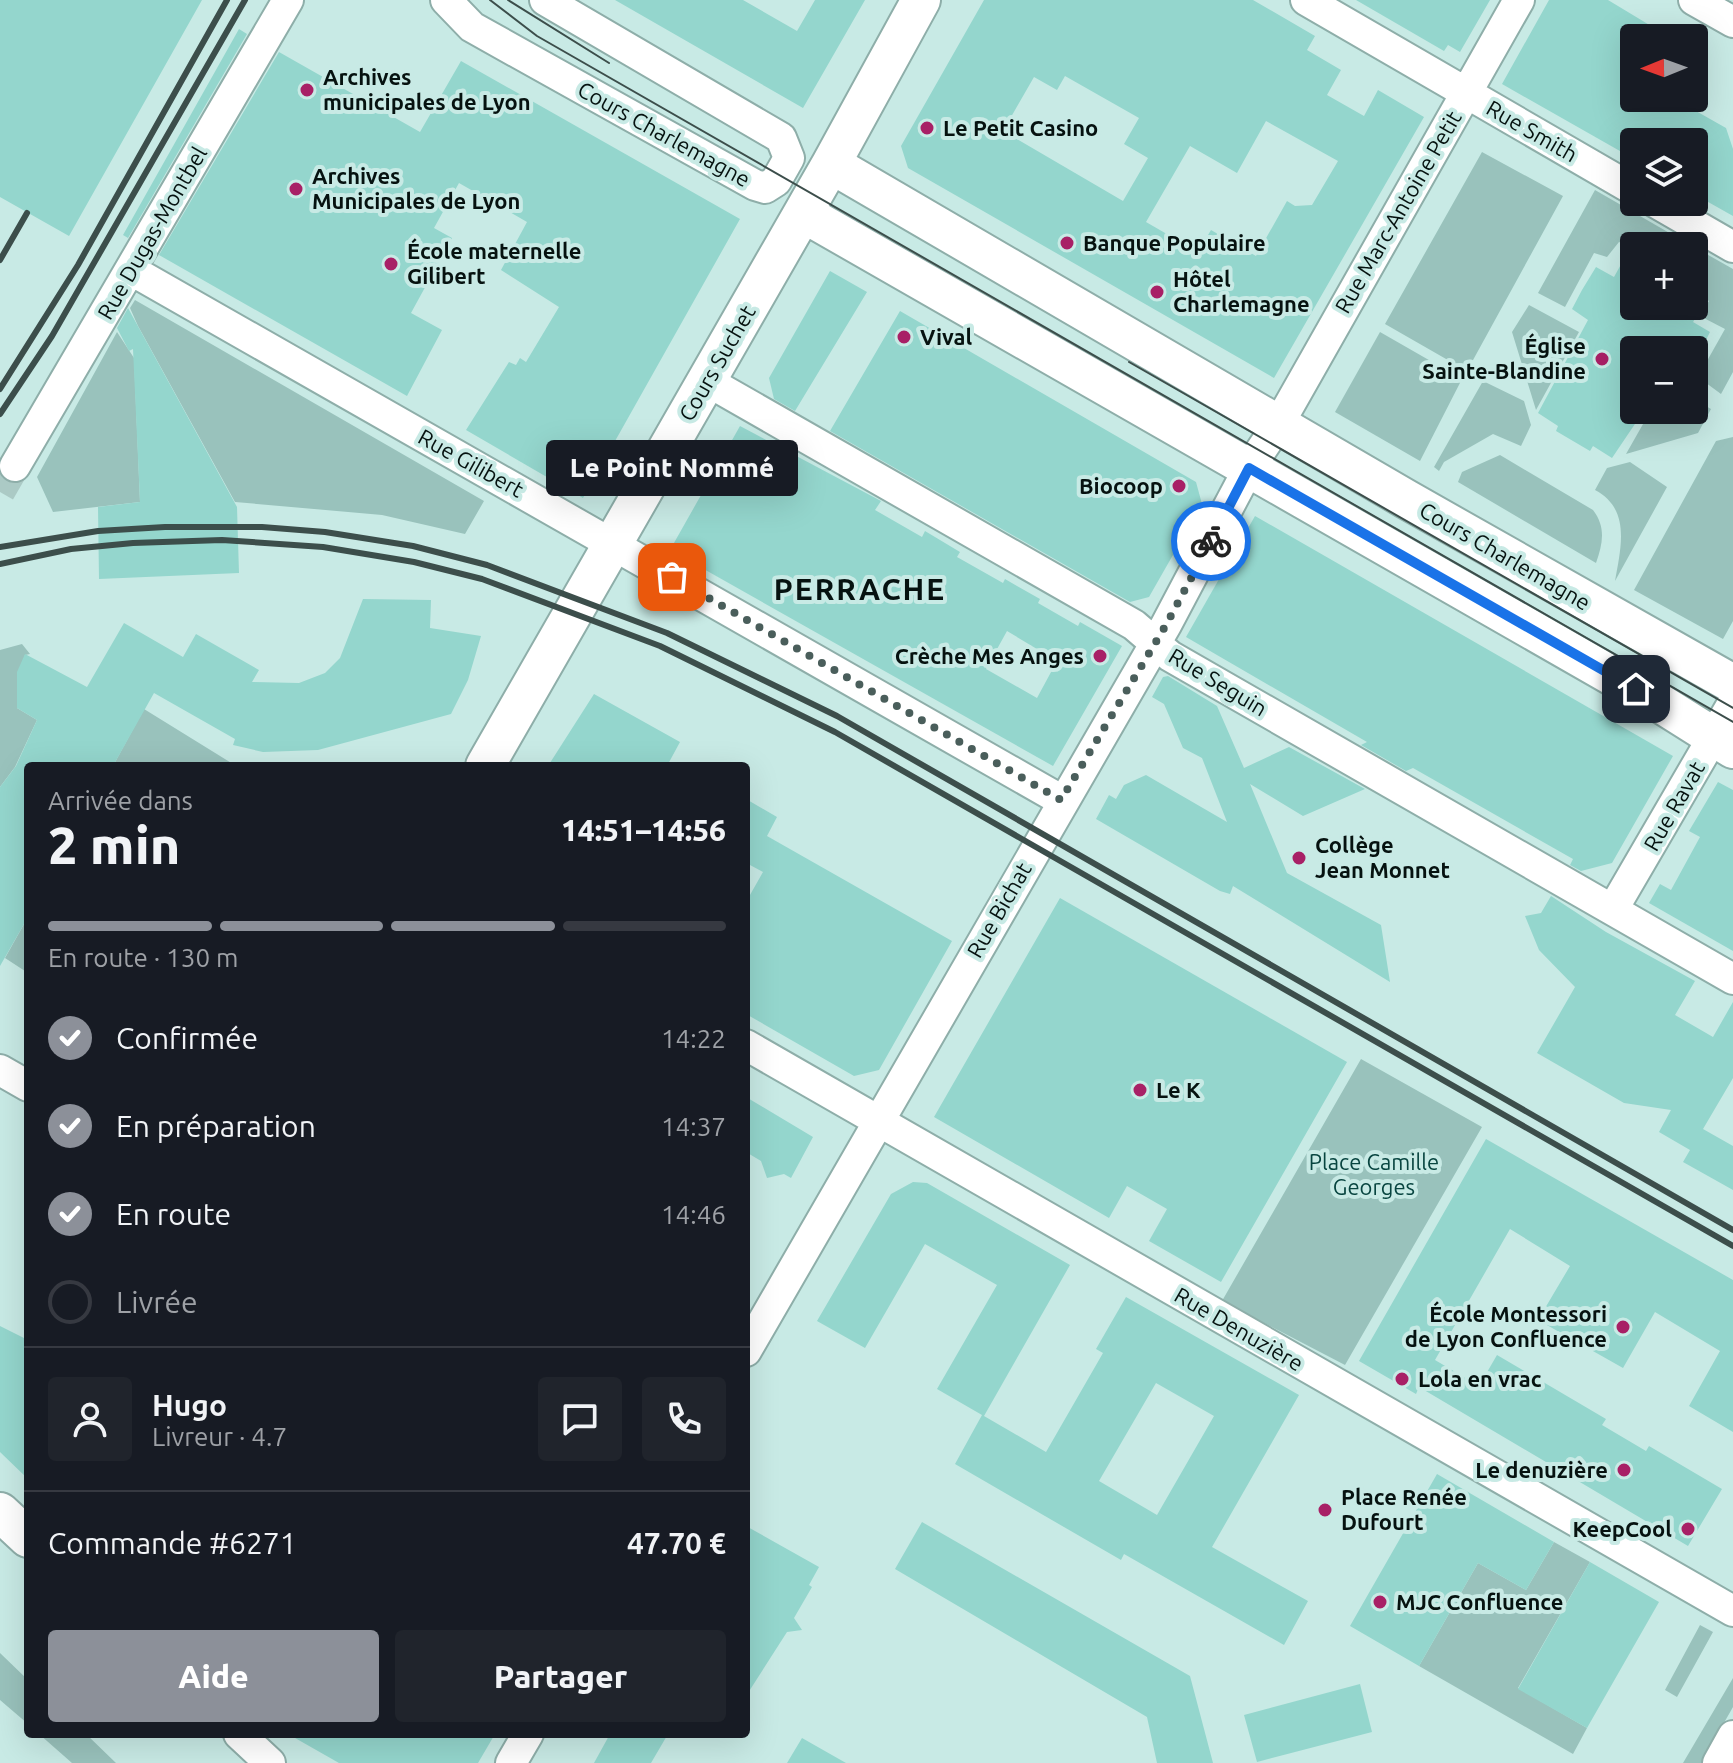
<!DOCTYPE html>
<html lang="fr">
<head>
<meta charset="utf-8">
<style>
  body { margin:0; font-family:Ubuntu,sans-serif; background:#20242c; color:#f1f3f6; height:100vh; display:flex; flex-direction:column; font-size:30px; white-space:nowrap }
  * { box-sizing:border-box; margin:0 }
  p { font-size:26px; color:#9ea1a6 }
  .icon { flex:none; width:44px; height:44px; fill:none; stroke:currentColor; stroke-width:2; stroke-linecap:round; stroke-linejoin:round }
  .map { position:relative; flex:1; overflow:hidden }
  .drawer { position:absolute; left:24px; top:762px; width:726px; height:976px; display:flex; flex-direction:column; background:#171b24; border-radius:8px; box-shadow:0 8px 32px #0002 }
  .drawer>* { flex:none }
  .needle { width:52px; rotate:269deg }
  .controls { position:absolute; left:1620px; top:24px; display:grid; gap:16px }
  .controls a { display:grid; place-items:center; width:88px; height:88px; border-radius:8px; background:#171b24; box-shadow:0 8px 32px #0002; font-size:40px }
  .pin { position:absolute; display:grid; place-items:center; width:68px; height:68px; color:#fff; margin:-34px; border-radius:16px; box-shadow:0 4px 12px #0006 }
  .courier { position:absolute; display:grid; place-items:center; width:80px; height:80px; margin:-40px; border:6px solid #1a73e8; border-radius:50%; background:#fff; color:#222; box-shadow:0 2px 10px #0007 }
  .bubble { position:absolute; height:56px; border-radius:8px; background:#171b24; box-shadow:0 8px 32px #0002; font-size:26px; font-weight:800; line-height:56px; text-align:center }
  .summary em { font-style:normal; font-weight:800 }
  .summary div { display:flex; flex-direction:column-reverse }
  .summary { display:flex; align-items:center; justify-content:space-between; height:136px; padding:0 24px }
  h1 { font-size:52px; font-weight:800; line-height:60px }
  .bar { display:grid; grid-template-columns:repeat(4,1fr); gap:12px 8px; align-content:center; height:96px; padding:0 24px }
  .bar i { height:10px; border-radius:6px; background:#363941 }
  .bar .selected { background:#8c9099 }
  .bar p { grid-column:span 4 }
  .line { display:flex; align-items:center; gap:20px; padding:0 24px; border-top:2px solid #363941 }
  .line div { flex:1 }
  .round { display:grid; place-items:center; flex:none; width:84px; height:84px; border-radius:8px; background:#20242c }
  ol { padding:0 24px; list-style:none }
  li { display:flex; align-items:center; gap:24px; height:88px }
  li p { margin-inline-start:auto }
  li .icon { padding:8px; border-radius:50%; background:#8c9099; color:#fff; stroke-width:4 }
  li:last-child { color:#9ea1a6 }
  li i { width:44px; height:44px; border:4px solid #363941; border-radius:50% }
  .button { display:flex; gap:16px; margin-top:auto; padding:16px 24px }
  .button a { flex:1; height:92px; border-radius:8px; background:#8c9099; color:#fff; font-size:32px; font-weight:800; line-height:92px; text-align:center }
  .button a+a { background:#20242c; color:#f1f3f6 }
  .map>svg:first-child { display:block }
  .green { fill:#99c2bc }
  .building { fill:#94d6cd; fill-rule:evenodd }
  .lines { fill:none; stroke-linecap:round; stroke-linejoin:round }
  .minor-tunnel { stroke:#abcac5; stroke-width:30; stroke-dasharray:30 15; stroke-linecap:butt }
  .minor-casing { stroke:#8eaea9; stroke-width:34 }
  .tertiary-casing { stroke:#8eaea9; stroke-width:42 }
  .minor { stroke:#fff; stroke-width:30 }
  .tertiary { stroke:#fff; stroke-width:38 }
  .tram { stroke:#3c4e4b; stroke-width:2 }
  .rail { stroke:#3c4e4b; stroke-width:6 }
  .done { stroke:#4a5e5b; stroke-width:8; stroke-dasharray:0 14.4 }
  .route { stroke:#1a73e8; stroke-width:10 }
  .poi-dot { fill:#a82066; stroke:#c8eae5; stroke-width:3 }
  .labels { text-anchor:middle; stroke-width:8; stroke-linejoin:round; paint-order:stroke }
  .poi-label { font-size:22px; font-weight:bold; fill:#061210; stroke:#c8eae5; text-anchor:start }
  .street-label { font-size:22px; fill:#061210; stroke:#c8eae5 }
  .park-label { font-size:22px; fill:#084540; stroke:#c8eae5 }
  .district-label { font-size:30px; font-weight:bold; letter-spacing:2px; fill:#061210; stroke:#c8eae5 }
</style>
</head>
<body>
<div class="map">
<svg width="1733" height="1763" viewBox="0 0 1733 1763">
  <rect width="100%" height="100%" fill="#c8eae5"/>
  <path class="green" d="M1482 152 1563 196 1467 371 1385 324Z
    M1595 190 1692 246H1634V249L1619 242 1607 257 1594 253 1565 307 1538 293Z
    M1694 247 1733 269V372L1721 394 1698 377 1725 329 1700 316 1709 301 1695 292 1698 278Z
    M135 300 484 501 465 534 382 515 235 502 138 326 130 308Z
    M1529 305 1579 332 1536 410 1512 332Z
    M117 332 134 358 140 502 53 512 37 477Z
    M1380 332 1462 379 1420 461 1335 412Z
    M1483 381 1524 401 1531 425 1521 446 1493 434 1444 462 1439 471 1434 467Z
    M1694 399 1711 409 1698 433 1626 454 1651 410H1694Z
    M1733 437V621L1723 639 1634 590 1716 441Z
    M1500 455 1593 510C1606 527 1603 543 1596 563L1458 482 1462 472Z
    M1630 462 1667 487 1615 581C1621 547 1631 509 1595 490L1607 468Z
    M22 644 30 654 25 655 17 677V708L37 720 15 767 0 787V650Z
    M144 709 233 764 231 766H113Z
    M28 917V973L5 958Z
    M1361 1059 1482 1127 1345 1365 1222 1301Z
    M1554 1542 1590 1562 1518 1688 1587 1728 1573 1754 1419 1666 1478 1563 1526 1590Z
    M1700 1625 1713 1632 1677 1697 1665 1690Z
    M0 1653 28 1680V1724L0 1700Z
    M1733 1678V1707L1701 1763H1683Z
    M39 1734H86L116 1763H72Z"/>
  <path class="building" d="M0 0H202L69 236 0 197Z
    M615 0H743L797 31 815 0H865L803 108Z
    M984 0H1253L1315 36 1307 50 1341 70 1327 95 1364 116 1378 90 1424 117 1274 378 908 168 901 146ZM1065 76 1139 118 1124 144 1148 158 1123 201 1003 131 1034 77 1057 90ZM1266 121 1338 161 1312 205 1295 206 1287 201 1256 256 1211 230 1198 252 1146 222 1190 146 1237 173Z
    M1356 0H1490L1460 52 1448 45 1444 51Z
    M1549 0H1608L1671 38H1634V98H1673L1726 128 1733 149V216L1694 194V142H1634V159L1502 84Z
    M239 29 247 34 128 238 123 235Z
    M279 52 420 132 461 61 740 219 583 498 466 430 509 362 516 365 520 358 526 362 559 307 501 270 527 222 459 183 434 228 452 238 411 313 442 330 407 396 159 255Z
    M1634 241V306H1703L1693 322 1710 332 1701 350H1634V415L1639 418 1612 458 1593 446 1590 451 1556 431 1558 426 1538 413 1588 320 1572 309 1582 290 1596 267 1614 277Z
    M830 271 867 292 795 411 774 399 769 378Z
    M128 308 237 507 239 573 99 579 98 507 140 502 133 349 129 351 117 328Z
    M900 311 1196 482 1202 504 1149 597 1130 602 830 431Z
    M740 426 881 501 875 510 922 537 925 531 960 552 957 557 1003 583 1005 579 1017 586 1040 599 1038 603 1078 626 1080 622 1122 646 1053 766 670 550ZM1007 631 1057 661 1037 698 986 669Z
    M1255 516 1673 756 1612 863 1581 871 1570 865 1573 859 1413 768 1406 771 1361 745 1367 742 1186 637Z
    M363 599 431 600 430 628 481 636 468 680 451 714 318 750 263 752 233 745 235 739 154 693 113 766H28V917L0 966V787L16 766 37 720 17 708V672L25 654 87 687 124 623 183 657 196 634 259 670 252 682 299 683 325 673 340 658Z
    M1168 676 1217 706 1244 768 1289 747 1365 789 1303 816 1250 784 1287 873 1381 925 1390 982 1233 886 1230 894 1220 891 1096 819 1109 795 1116 799 1124 785 1146 775 1227 822 1202 758 1183 748 1164 704 1152 697 1163 677Z
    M594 694 680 742 667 766H548Z
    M1718 782 1733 790V951L1649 903 1660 884 1671 890 1700 837 1689 831Z
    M746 799 777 817 767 836 952 941 879 1070 854 1076 746 1014V902L763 872 750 865 746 872Z
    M1551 896 1606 932 1695 981 1675 1015 1713 1037 1733 1002V1078L1703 1129 1733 1146V1190L1683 1162 1690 1150 1659 1132 1671 1110 1624 1103 1537 1053 1575 987 1539 950 1525 916 1541 913Z
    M1060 898 1347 1062 1221 1282 1149 1241 1167 1209 1127 1186 1109 1218 934 1117Z
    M746 1097 813 1137 791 1178 784 1174 767 1178 761 1161 746 1152Z
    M1486 1139 1733 1280V1432L1689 1406 1720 1351 1655 1312 1623 1368 1538 1320 1570 1266 1510 1229 1435 1360 1479 1386 1497 1355 1606 1419 1602 1425 1646 1451 1649 1446 1722 1489 1688 1546 1419 1387 1416 1394 1359 1361Z
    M913 1182 927 1183 1070 1265 984 1416 1046 1452 1103 1353 1096 1349 1126 1297 1299 1395 1212 1547 1308 1601 1284 1645 1124 1554 1121 1560 955 1464 982 1415 937 1389 997 1285 925 1244 865 1348 817 1321 891 1194ZM1156 1383 1214 1416 1157 1515 1099 1481Z
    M0 1326 28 1340V1479L0 1452Z
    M1437 1474 1554 1542 1526 1590 1478 1563 1419 1666 1350 1626Z
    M922 1522 1190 1676 1213 1763H1157L1147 1717 895 1569Z
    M746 1526 819 1567 809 1585 812 1587 794 1618 802 1630 787 1632 746 1696Z
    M1590 1562 1659 1602 1587 1728 1518 1689Z
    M1360 1684 1372 1732 1257 1762 1244 1715Z
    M288 1734H495L478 1763H339Z
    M610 1734H668L651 1763H594Z
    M802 1738 846 1763H787Z"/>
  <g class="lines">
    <path class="minor-tunnel" d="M0 492 15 466"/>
    <g class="minor-casing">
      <path id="minor" d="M446 0 472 27 755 185 765 188 776 181 789 158 781 138 545 0
        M1306 0 1634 190
        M1694 0 1733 22
        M1655 202 1733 247
        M131 270 1061 800
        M707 381 1134 625 1170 656 1733 979
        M15 466 288 0
        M1613 909 1733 703
        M746 1045 1733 1611
        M0 1070 28 1086
        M746 1351 1166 625 1249 468 1278 425 1519 0
        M239 1734 270 1763
        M511 1763 528 1734
        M1718 1763 1733 1736"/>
    </g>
    <g class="tertiary-casing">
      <path id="tertiary" d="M831 164 1406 499 1733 684
        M803 213 1663 705 1733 749
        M485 766 831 164 921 0
        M0 1512 28 1538"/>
    </g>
    <use href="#minor" class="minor"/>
    <use href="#tertiary" class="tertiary"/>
    <path class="tram" d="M490 0 537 36 1733 722
      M508 0 609 63
      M1129 362 1733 708"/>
    <path class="rail" d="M0 260 27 213
      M0 389 78 265 227 0
      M0 414 52 336 245 0
      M0 547 98 531 165 527H262L325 532 413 546 487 565 667 633 837 716 1733 1230
      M0 564 71 549 133 543 222 540 323 547 414 562 482 579 660 646 835 732 1733 1246"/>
  </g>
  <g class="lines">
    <path class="done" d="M672 577 1061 800 1166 625 1211 541"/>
    <path class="route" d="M1211 541 1249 468 1636 689"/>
  </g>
  <g class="poi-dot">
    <circle cx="307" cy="90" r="8"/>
    <circle cx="927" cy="128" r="8"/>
    <circle cx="296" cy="189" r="8"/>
    <circle cx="1067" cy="243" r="8"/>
    <circle cx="391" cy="264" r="8"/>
    <circle cx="1157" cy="292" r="8"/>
    <circle cx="904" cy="337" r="8"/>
    <circle cx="1602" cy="359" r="8"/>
    <circle cx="1179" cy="486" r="8"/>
    <circle cx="1100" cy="656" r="8"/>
    <circle cx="1299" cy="858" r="8"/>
    <circle cx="1140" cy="1090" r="8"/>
    <circle cx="1623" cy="1327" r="8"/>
    <circle cx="1402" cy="1379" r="8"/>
    <circle cx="1624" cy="1470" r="8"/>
    <circle cx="1325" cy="1510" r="8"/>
    <circle cx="1688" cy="1529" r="8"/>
    <circle cx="1380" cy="1602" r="8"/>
  </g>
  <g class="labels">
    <g class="poi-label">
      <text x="323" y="85">Archives<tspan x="323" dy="25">municipales de Lyon</tspan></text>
      <text x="943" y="136">Le Petit Casino</text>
      <text x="312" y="184">Archives<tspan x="312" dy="25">Municipales de Lyon</tspan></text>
      <text x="1083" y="251">Banque Populaire</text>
      <text x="407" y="259">École maternelle<tspan x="407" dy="25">Gilibert</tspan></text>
      <text x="1173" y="287">Hôtel<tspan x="1173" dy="25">Charlemagne</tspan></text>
      <text x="920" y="345">Vival</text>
      <text x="1586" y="354" text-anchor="end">Église<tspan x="1586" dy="25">Sainte-Blandine</tspan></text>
      <text x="1163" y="494" text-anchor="end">Biocoop</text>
      <text x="1084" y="664" text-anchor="end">Crèche Mes Anges</text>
      <text x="1315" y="853">Collège<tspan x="1315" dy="25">Jean Monnet</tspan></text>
      <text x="1156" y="1098">Le K</text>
      <text x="1607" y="1322" text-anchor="end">École Montessori<tspan x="1607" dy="25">de Lyon Confluence</tspan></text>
      <text x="1418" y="1387">Lola en vrac</text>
      <text x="1608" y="1478" text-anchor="end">Le denuzière</text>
      <text x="1341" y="1505">Place Renée<tspan x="1341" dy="25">Dufourt</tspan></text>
      <text x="1672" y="1537" text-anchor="end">KeepCool</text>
      <text x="1396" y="1610">MJC Confluence</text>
    </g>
    <g class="street-label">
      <text transform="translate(1532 131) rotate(30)" y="8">Rue Smith</text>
      <text transform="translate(664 134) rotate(29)" y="8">Cours Charlemagne</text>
      <text transform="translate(1398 212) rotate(-60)" y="8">Rue Marc-Antoine Petit</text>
      <text transform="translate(152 233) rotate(-60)" y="8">Rue Dugas-Montbel</text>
      <text transform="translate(717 363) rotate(-60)" y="8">Cours Suchet</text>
      <text transform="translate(471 463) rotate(29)" y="8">Rue Gilibert</text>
      <text transform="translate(1505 556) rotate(30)" y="8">Cours Charlemagne</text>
      <text transform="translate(1218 682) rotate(31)" y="8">Rue Seguin</text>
      <text transform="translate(1674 806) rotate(-60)" y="8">Rue Ravat</text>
      <text transform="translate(999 910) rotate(-60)" y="8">Rue Bichat</text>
      <text transform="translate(1239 1329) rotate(30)" y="8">Rue Denuzière</text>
    </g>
    <g class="park-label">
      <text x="1374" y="1170">Place Camille<tspan x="1374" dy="25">Georges</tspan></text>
    </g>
    <g class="district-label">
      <text x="860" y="600">PERRACHE</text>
    </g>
  </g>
</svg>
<div class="controls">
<a><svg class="needle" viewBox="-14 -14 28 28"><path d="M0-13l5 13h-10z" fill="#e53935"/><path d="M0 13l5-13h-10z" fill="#9ea1a6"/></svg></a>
<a><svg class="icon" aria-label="layers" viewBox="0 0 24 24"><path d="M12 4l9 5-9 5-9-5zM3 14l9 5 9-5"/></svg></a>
<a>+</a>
<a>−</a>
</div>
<div class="pin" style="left:672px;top:577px;background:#ea580c"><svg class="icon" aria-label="bag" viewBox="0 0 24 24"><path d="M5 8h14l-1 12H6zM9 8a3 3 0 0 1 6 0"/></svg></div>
<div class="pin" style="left:1636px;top:689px;background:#1f2937"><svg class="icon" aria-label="home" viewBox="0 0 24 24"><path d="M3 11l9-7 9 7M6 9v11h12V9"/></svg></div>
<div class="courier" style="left:1211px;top:541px"><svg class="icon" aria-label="bike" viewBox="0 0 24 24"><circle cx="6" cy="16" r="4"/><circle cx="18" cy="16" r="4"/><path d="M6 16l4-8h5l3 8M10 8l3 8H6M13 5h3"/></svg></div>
<div class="bubble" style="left:546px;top:440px;width:252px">Le Point Nommé</div>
<section class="drawer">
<div class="summary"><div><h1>2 min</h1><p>Arrivée dans</p></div><em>14:51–14:56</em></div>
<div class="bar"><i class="selected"></i><i class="selected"></i><i class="selected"></i><i></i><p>En route · 130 m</p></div>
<ol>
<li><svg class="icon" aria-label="check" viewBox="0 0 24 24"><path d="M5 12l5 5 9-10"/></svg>Confirmée<p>14:22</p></li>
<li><svg class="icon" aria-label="check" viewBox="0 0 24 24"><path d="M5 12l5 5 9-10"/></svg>En préparation<p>14:37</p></li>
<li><svg class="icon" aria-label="check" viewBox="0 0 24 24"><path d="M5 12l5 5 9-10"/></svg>En route<p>14:46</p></li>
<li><i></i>Livrée</li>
</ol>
<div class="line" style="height:144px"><a class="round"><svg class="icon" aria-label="person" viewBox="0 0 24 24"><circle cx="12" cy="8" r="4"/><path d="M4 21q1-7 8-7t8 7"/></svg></a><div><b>Hugo</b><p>Livreur · 4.7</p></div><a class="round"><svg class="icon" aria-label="chat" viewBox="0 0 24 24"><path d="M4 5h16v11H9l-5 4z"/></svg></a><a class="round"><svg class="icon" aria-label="phone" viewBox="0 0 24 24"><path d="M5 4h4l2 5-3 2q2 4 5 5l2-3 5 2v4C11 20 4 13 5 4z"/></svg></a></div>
<div class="line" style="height:104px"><div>Commande #6271</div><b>47.70 €</b></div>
<div class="button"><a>Aide</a><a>Partager</a></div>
</section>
</div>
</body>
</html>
